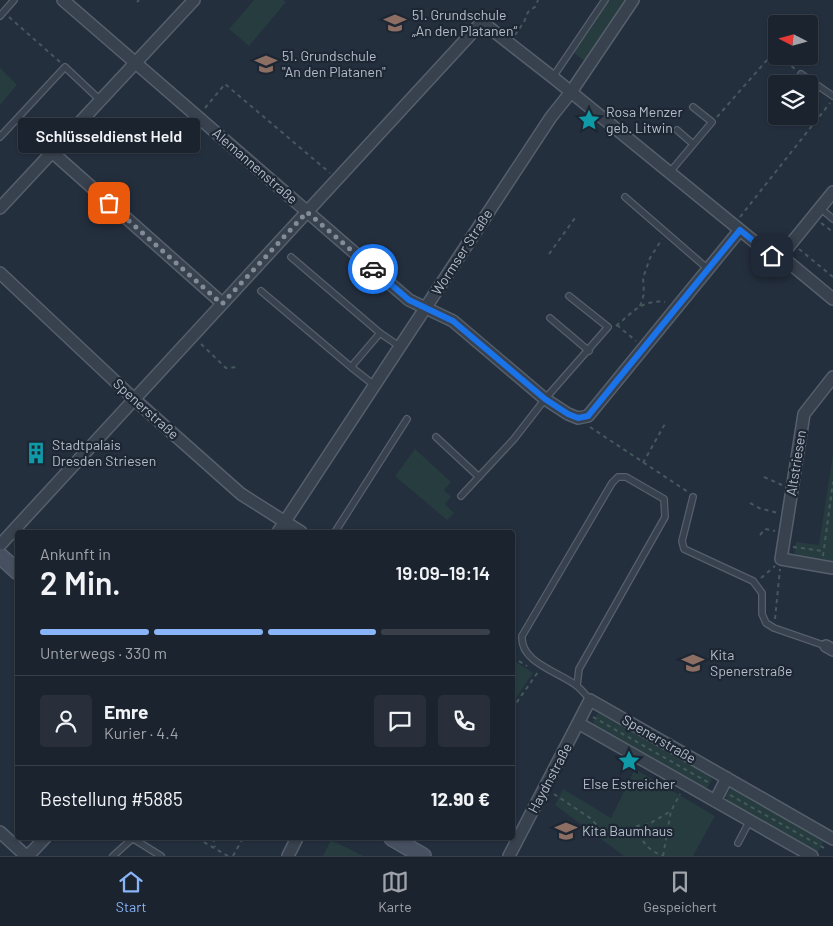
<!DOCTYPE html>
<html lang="de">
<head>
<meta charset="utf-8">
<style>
  body { margin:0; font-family:Barlow,sans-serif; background:#282f3a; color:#f1f3f6; height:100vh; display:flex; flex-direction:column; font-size:19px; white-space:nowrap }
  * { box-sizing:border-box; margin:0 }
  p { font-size:16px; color:#a0a4aa }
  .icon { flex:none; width:28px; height:28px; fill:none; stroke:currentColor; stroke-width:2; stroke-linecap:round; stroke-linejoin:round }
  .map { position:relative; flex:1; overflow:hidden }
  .sheet { position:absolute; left:15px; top:530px; width:500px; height:310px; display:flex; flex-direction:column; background:#1b232e; border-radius:5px; box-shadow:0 1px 4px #0004,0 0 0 1px #39404a }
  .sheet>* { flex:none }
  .needle { width:32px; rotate:276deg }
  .buttons { position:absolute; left:768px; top:15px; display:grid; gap:10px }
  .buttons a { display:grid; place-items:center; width:50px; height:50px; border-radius:5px; background:#1b232e; box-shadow:0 1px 4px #0004,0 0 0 1px #39404a; font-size:25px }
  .pin { position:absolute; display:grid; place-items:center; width:42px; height:42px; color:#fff; margin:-21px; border-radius:10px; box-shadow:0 2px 8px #0006 }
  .courier { position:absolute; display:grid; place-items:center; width:50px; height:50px; margin:-25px; border:4px solid #1a73e8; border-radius:50%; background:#fff; color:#222; box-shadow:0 1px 6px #0007 }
  .bubble { position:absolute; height:35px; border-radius:5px; background:#1b232e; box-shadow:0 1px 4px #0004,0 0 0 1px #39404a; font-size:16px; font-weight:600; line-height:35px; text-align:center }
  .overview em { font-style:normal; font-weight:600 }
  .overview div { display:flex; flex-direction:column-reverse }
  .overview { display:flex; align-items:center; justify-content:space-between; height:85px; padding:0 25px }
  h1 { font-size:32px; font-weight:600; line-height:38px }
  .bar { display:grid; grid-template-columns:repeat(4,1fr); gap:8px 5px; align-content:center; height:60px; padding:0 25px }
  .bar i { height:6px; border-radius:4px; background:#39404a }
  .bar .active { background:#8ab4f8 }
  .bar p { grid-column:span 4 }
  .line { display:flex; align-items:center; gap:12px; padding:0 25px; border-top:1px solid #39404a }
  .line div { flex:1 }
  .round { display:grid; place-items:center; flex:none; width:52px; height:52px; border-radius:5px; background:#282f3a }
  .tab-bar { display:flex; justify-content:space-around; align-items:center; height:70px; border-top:1px solid #39404a; background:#1b232e; font-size:14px; color:#a0a4aa }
  .tab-bar a { display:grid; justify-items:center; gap:2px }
  .tab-bar .active { color:#8ab4f8 }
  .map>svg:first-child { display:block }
  .green { fill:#263c3f }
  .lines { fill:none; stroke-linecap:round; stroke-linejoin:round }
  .lane-casing { stroke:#565f6c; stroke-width:8 }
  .street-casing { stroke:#565f6c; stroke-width:14 }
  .secondary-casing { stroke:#565f6c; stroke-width:18 }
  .path { stroke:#44595c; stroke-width:2; stroke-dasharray:4 4; stroke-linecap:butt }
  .lane { stroke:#38414e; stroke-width:5.5 }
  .street { stroke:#38414e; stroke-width:11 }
  .secondary { stroke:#465061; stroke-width:15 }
  .done { stroke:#828b98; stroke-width:5; stroke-dasharray:0 9 }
  .route { stroke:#1a73e8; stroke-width:6 }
  .labels { text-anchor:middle; stroke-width:4.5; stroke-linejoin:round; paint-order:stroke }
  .poi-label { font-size:14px; fill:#b4bcc9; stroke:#1d2633; text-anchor:start }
  .street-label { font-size:14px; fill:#b4bcc9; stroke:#1d2633 }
</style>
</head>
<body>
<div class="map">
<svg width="833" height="856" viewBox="0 0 833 856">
  <rect width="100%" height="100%" fill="#242f3e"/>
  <path class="green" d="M254 0H283L286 2 249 46 229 29Z
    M609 0H627L586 62 574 53Z
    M0 68 17 85 0 105Z
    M415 449 451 482 444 490 451 497 445 504 454 513 447 520 395 476Z
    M833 454V562L801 557 794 553 796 542 819 545Z
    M513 660 533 673 513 702Z
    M598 713 710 776 712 780 708 787 704 788 594 725 593 721Z
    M635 769 715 816 693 856H624L555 805 563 789 611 818Z
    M731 788 824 840 818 852 727 801 726 796Z
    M331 840 363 856H323Z"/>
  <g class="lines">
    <g class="lane-casing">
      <path id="lane" d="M0 16 14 0
        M801 74 833 96
        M553 77 605 0
        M677 130 693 144
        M0 137 65 67 100 100
        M670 172 712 122 693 107
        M625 197 708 269
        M820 208 833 219
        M291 257 380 333
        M261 291 351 367
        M550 318 589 351
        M374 385 351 367 380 333 399 346
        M436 437 479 477
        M461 496 514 439 545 399 608 327 569 296
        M693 497 682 541 684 549 753 581 762 593V614L766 623 774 628 826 646
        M335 532 407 419
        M577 686 579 669 665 517 664 499 626 477H618L612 483 522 636C520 663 560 672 577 686 582 690 586 695 590 700
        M132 838 161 856
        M738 843 750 820
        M113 856 133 838"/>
    </g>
    <g class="street-casing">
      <path id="street" d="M63 0 409 300 453 321 545 399 568 414 578 418 588 416 740 230
        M52 152 222 303
        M0 208 194 0
        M781 256 833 192
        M0 273 134 399 241 494 301 532
        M833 377 804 414 781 559 833 568
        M278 532 551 117 571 92 633 0
        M0 545 482 22 555 79 772 256H781L833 299
        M826 646 833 650
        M578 723 812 856
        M715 801 727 778
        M0 832 26 856
        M28 856 45 838
        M288 856 297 838
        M509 856 590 700 833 839"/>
    </g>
    <g class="secondary-casing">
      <path id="secondary" d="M0 556 18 572
        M392 838 423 856"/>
    </g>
    <path class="path" d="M137 2 139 0
      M9 17 60 62
      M515 35 524 22 528 12 536 6 538 0
      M779 56 795 69
      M205 108 225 84 330 173
      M717 117 774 52 776 54
      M740 217 830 103
      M821 223 833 232
      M799 249 833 277
      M549 254 575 218
      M640 306 644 294 643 278 650 258 662 239
      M617 325 636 341
      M616 326C632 313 642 299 665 302
      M201 344 226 368 239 367
      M590 427 688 492
      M643 463 666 422
      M764 477 782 485
      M750 503 759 508 778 513
      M760 535 765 529 775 531
      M793 547 823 551
      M823 556 833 482
      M761 578 775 566
      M775 619 780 569
      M512 657 527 666
      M512 709 538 672
      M593 717 711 784
      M554 794 590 818 601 829 611 833 616 834 637 826 649 824 671 811
      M730 795 824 848
      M637 826C641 842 648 850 663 856
      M197 838 228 856
      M213 838 215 847
      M233 856 243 838
      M663 856 671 811 680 794"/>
    <use href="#lane" class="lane"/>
    <use href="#street" class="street"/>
    <use href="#secondary" class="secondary"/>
  </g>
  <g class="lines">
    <path class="done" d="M109 203 222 304 307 212 373 269"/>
    <path class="route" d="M373 269 409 300 453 321 545 399 568 414 578 418 588 416 740 230 772 256"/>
  </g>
  <defs>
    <g id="school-bare" transform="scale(1.725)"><path d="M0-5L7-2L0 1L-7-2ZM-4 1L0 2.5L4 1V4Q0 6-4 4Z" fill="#8d6e63" stroke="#1d2633" stroke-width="2.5" paint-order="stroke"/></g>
    <g id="sight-bare" transform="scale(1.725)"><path d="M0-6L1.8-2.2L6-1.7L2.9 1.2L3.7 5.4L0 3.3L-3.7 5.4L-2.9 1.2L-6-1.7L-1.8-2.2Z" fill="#0f9aa8" stroke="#1d2633" stroke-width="2.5" paint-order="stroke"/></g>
    <g id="building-bare" transform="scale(1.725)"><path d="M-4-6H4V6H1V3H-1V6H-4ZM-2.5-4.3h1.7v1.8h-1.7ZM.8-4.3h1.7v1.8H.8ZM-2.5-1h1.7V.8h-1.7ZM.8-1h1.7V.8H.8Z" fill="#0f9aa8" stroke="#1d2633" stroke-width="2.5" paint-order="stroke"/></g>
  </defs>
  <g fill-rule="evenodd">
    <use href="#school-bare" x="395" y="23"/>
    <use href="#school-bare" x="266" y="64"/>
    <use href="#sight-bare" x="589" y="120"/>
    <use href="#building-bare" x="36" y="453"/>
    <use href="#school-bare" x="693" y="663"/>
    <use href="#sight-bare" x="629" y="761"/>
    <use href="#school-bare" x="566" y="831"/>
  </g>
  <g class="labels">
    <g class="poi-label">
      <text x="412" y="20">51. Grundschule<tspan x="412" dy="16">„An den Platanen“</tspan></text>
      <text x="282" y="61">51. Grundschule<tspan x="282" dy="16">"An den Platanen"</tspan></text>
      <text x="606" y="117">Rosa Menzer<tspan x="606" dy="16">geb. Litwin</tspan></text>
      <text x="52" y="450">Stadtpalais<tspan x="52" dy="16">Dresden Striesen</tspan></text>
      <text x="710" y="660">Kita<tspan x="710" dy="16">Spenerstraße</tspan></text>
      <text x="629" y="789" text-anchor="middle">Else Estreicher</text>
      <text x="582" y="836">Kita Baumhaus</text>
    </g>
    <g class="street-label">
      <text transform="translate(255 166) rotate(41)" y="5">Alemannenstraße</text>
      <text transform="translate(462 252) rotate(-57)" y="5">Wormser Straße</text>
      <text transform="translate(146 409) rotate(42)" y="5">Spenerstraße</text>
      <text transform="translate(796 463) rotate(-81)" y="5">Altstriesen</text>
      <text transform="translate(659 739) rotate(30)" y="5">Spenerstraße</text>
      <text transform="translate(550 778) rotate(-62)" y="5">Haydnstraße</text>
    </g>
  </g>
</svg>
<div class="buttons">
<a><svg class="needle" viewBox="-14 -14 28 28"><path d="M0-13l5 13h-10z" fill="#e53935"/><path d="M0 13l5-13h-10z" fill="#a0a4aa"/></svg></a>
<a><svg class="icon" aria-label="layers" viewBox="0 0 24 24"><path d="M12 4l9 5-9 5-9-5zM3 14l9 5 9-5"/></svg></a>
</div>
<div class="pin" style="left:109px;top:203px;background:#ea580c"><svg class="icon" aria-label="bag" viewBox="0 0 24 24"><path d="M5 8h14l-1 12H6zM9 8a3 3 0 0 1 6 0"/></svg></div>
<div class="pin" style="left:772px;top:256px;background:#1f2937"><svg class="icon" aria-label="home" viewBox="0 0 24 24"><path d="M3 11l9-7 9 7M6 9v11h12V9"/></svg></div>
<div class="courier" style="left:373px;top:269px"><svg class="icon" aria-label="car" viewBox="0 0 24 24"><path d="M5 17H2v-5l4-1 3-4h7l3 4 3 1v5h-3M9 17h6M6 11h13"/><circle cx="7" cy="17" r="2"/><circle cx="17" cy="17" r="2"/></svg></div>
<div class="bubble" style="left:18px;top:118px;width:182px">Schlüsseldienst Held</div>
<section class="sheet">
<div class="overview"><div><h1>2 Min.</h1><p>Ankunft in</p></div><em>19:09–19:14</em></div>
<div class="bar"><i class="active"></i><i class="active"></i><i class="active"></i><i></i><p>Unterwegs · 330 m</p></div>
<div class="line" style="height:90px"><a class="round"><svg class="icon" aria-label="person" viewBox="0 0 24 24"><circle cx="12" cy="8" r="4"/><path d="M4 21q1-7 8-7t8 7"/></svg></a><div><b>Emre</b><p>Kurier · 4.4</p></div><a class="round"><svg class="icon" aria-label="chat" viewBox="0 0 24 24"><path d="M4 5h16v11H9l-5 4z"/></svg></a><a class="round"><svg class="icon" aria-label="phone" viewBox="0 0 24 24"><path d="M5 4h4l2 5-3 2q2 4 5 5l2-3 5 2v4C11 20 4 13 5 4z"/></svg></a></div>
<div class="line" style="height:65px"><div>Bestellung #5885</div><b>12.90 €</b></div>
</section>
</div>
<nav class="tab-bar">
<a class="active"><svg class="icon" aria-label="home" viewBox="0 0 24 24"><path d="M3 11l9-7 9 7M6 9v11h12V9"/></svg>Start</a>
<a><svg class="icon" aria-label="map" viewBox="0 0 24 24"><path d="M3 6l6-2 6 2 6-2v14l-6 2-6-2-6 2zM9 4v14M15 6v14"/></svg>Karte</a>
<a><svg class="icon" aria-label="saved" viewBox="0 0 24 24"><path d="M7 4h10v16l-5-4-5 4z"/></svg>Gespeichert</a>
</nav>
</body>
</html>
